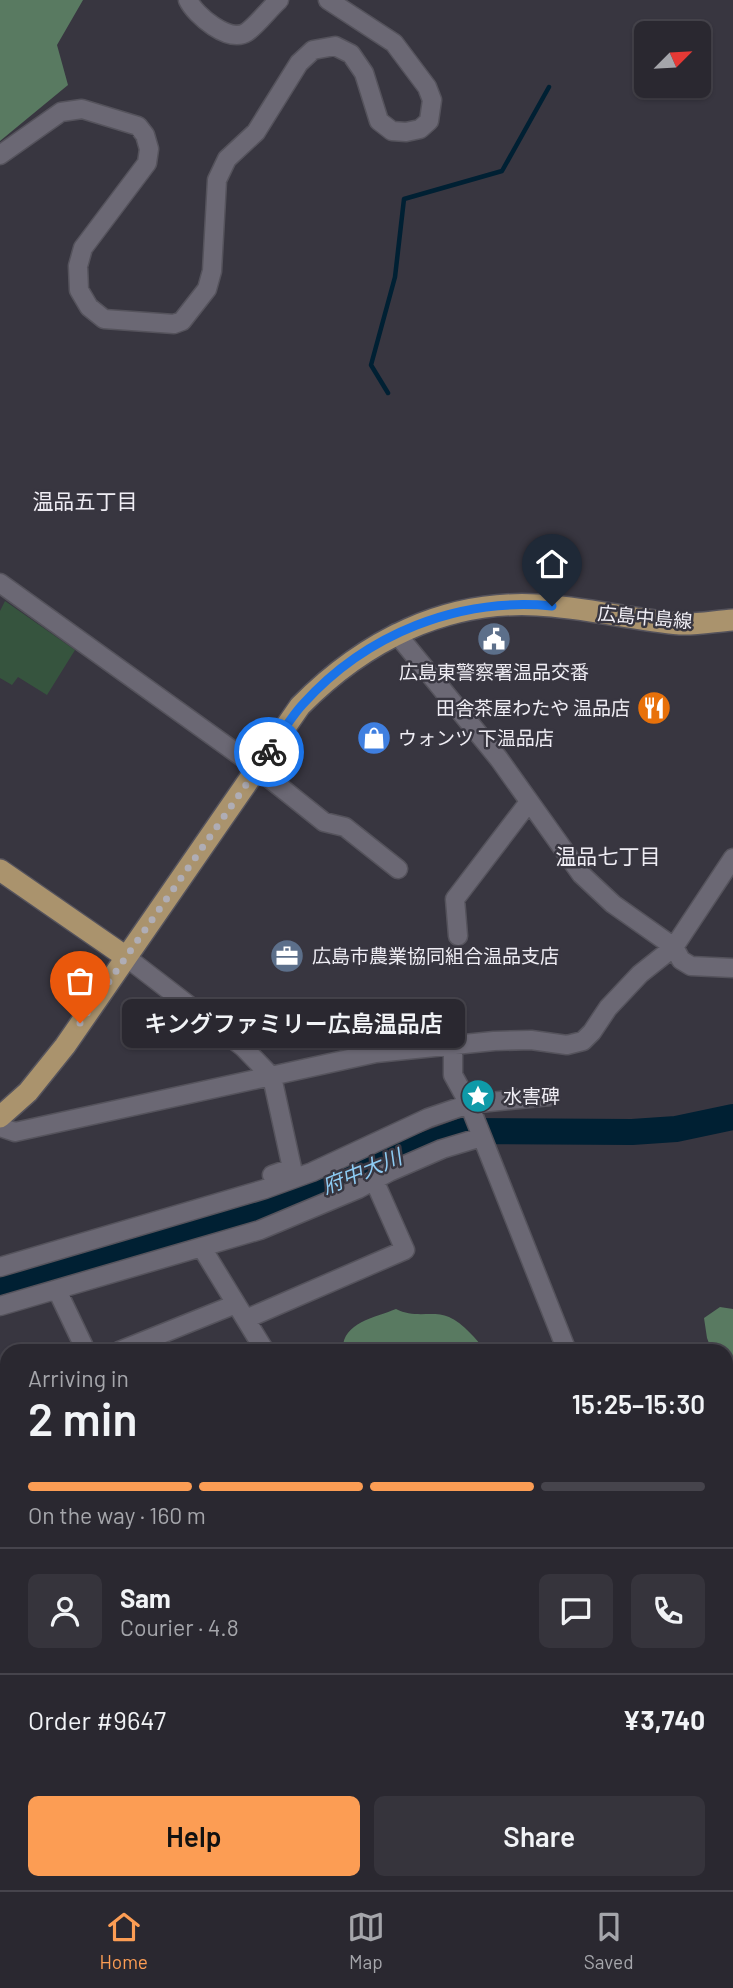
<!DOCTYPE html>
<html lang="en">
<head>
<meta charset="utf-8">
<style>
  body { margin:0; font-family:Barlow,"Noto Sans JP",sans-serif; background:#36343c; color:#f1f3f6; height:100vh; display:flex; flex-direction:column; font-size:26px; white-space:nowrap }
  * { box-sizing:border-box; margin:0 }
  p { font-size:23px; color:#a5a6ab }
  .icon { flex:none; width:38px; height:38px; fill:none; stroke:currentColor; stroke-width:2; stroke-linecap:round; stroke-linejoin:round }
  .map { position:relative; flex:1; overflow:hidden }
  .side { position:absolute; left:0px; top:1344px; width:733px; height:546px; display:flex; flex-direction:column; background:#2a2830; border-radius:21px 21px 0 0; box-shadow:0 2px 5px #0004,0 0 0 2px #46444c }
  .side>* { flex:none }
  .needle { width:46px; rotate:66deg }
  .controls { position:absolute; left:634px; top:21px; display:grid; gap:14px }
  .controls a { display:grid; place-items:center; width:77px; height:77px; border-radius:10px; background:#2a2830; box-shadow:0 2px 5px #0004,0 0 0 2px #46444c; font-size:35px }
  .pin { position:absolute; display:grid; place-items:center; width:60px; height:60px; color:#fff; margin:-72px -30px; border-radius:50% 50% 50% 0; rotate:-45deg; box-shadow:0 0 7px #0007 }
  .pin .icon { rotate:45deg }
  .courier { position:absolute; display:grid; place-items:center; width:70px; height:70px; margin:-35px; border:5px solid #1a73e8; border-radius:50%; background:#fff; color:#222; box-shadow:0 2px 9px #0007 }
  .bubble { position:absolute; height:49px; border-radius:10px; background:#2a2830; box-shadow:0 2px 5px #0004,0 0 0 2px #46444c; font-size:23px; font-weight:600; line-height:49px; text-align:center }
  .head em { font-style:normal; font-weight:600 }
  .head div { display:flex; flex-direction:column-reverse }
  .head { display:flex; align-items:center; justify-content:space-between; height:119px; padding:0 28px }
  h1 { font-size:46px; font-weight:600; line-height:52px }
  .bar { display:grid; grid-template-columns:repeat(4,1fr); gap:10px 7px; align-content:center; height:84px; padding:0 28px }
  .bar i { height:9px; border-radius:5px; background:#46444c }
  .bar .on { background:#fc9d54 }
  .bar p { grid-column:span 4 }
  .line { display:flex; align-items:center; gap:18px; padding:0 28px; border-top:2px solid #46444c }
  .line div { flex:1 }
  .round { display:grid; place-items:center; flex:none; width:74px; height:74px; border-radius:10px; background:#36343c }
  .button { display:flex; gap:14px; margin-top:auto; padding:14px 28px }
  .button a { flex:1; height:80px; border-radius:10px; background:#fc9d54; color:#111; font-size:28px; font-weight:600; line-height:80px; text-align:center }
  .button a+a { background:#36343c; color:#f1f3f6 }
  .dock { display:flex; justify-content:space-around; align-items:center; height:98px; border-top:2px solid #46444c; background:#2a2830; font-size:19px; color:#a5a6ab }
  .dock a { display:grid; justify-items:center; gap:4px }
  .dock .on { color:#fc9d54 }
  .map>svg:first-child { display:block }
  .green { fill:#36543e }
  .forest { fill:#597a61 }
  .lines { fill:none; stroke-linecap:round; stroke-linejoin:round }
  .stream { stroke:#002033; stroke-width:4.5 }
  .river { stroke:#002033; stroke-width:26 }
  .minor-casing { stroke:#55535c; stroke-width:21 }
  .major-casing { stroke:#55535c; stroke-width:24 }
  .highway-casing { stroke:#55535c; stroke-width:24 }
  .minor { stroke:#6b6874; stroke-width:18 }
  .major { stroke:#aa936d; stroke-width:21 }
  .highway { stroke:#d4af68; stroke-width:21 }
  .done { stroke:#afadb5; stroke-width:7; stroke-dasharray:0 12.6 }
  .route { stroke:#1a73e8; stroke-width:9 }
  .labels { text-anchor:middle; stroke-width:5; stroke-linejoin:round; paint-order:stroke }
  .street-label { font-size:19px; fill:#efedf4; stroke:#383640 }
  .poi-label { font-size:19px; fill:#efedf4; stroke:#383640; text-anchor:start }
  .neighbourhood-label { font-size:21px; fill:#efedf4; stroke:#383640 }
  .water-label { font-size:21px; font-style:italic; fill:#8dcbf3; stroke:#383640 }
</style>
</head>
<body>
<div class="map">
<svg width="733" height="1890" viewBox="0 0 733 1890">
  <rect width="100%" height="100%" fill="#383640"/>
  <path class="green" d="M5 601 75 650 47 695 18 677 12 685 0 678V611Z"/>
  <path class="forest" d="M0 0H83L57 45 68 85 0 141Z
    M720 1307 733 1309V1436H726V1351H712L707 1338 704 1318Z
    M396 1309C415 1319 433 1310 449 1317 463 1323 477 1340 486 1351H343C341 1323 374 1318 396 1309Z
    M733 1501V1786L726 1788V1509Z
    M7 1716V1883H92L70 1890H0V1739Z
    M337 1883H430L441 1890H324Z"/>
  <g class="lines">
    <path class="stream" d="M388 393 371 365 395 277 404 199 502 171 549 87"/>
    <path class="river" d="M0 1289 166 1236 305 1196 364 1173 406 1152 463 1131 632 1132 676 1129 733 1117"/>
    <g class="minor-casing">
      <path id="minor" d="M188 0C195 15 229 44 247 32 258 24 268 10 279 0
        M0 155 61 112 82 109 138 126 145 135 149 149 147 163 83 248 78 266 79 290 89 307 104 319 174 324 182 321 207 289 212 271 217 180 227 159 256 132 299 63 313 50 335 46 351 54 364 73 379 121 392 131 406 132 420 129 429 121 432 100 427 87 394 43 328 0
        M0 583 249 762 324 822 345 827 398 869
        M396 633 499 759 581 874 613 904 674 947 681 960 691 966 733 968
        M458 936 455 899 529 802
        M126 957 243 1047 272 1077 292 1168 272 1175
        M453 1045V1075L469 1104 567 1351
        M0 1127 15 1132 376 1053 494 1041 531 1040 567 1045 583 1041 592 1032 608 1008 640 974 674 947 733 858
        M202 1248 265 1351
        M0 1267 265 1189 312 1172 428 1118 469 1104 550 1096
        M57 1290 86 1351
        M0 1306 260 1230 358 1189 389 1172 442 1149 482 1137
        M246 1319 405 1250 374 1180
        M119 1351 236 1304
        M0 1467H7
        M0 1567 7 1564
        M0 1651 7 1648
        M0 1694 7 1695"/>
    </g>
    <g class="major-casing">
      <path id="major" d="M0 870 126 957
        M0 1117 28 1092 65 1046 300 706C364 641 445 600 537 605 585 607 632 620 680 624 697 625 716 621 733 620"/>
    </g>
    <g class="highway-casing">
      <path id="highway" d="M726 1805 733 1803
        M726 1825 733 1822
        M153 1890 188 1883
        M544 1890 560 1883"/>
    </g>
    <use href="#minor" class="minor"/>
    <use href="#major" class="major"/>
    <use href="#highway" class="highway"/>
  </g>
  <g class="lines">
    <path class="done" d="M80 1023 269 752"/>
    <path class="route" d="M269 752C280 736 290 718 303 704 366 634 458 597 552 606"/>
  </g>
  <defs>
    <g id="civic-disc" transform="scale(1.75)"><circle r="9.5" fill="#5c6f8a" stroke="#383640"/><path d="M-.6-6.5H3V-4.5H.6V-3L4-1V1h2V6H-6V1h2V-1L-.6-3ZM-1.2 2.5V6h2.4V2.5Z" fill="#fff"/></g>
    <g id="restaurant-disc" transform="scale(1.75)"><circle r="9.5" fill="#e8710a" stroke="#383640"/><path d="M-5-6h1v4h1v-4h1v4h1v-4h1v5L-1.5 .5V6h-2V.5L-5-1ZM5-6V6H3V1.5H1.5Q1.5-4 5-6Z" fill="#fff"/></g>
    <g id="shop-disc" transform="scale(1.75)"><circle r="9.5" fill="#3f7fe0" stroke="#383640"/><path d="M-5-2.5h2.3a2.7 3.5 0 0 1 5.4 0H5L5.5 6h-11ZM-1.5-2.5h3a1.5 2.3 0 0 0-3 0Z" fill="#fff"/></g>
    <g id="office-disc" transform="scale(1.75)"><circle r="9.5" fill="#5c6f8a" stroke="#383640"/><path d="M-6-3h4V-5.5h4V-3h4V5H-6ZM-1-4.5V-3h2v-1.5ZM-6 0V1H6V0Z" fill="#fff"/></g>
    <g id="sight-disc" transform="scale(1.75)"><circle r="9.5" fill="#0f9aa8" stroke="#383640"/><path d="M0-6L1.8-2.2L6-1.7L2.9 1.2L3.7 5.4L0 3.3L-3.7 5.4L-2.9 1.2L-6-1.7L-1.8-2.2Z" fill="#fff"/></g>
  </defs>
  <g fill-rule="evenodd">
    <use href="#civic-disc" x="494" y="639"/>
    <use href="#restaurant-disc" x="654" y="708"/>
    <use href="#shop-disc" x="374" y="738"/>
    <use href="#office-disc" x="287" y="956"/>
    <use href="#sight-disc" x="478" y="1096"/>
  </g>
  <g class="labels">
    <g class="street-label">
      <text transform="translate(645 617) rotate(5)" y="7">広島中島線</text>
    </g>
    <g class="poi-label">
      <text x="494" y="679" text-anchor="middle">広島東警察署温品交番</text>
      <text x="630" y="715" text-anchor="end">田舎茶屋わたや 温品店</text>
      <text x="398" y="745">ウォンツ 下温品店</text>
      <text x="312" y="963">広島市農業協同組合温品支店</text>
      <text x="503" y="1103">水害碑</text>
    </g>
    <g class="neighbourhood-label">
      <text x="85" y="509">温品五丁目</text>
      <text x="608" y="864">温品七丁目</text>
    </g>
    <g class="water-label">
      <text transform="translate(362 1172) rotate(-22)" y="7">府中大川</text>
    </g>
  </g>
</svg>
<div class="controls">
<a><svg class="needle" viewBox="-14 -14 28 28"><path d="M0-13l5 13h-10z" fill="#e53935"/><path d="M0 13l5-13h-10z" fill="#a5a6ab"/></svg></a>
</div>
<div class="pin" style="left:80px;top:1023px;background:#ea580c"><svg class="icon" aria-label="bag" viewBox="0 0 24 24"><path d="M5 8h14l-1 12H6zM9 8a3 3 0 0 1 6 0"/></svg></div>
<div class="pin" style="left:552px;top:606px;background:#1f2937"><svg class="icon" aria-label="home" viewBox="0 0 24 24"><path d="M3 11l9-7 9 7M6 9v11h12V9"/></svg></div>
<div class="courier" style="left:269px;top:752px"><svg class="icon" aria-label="bike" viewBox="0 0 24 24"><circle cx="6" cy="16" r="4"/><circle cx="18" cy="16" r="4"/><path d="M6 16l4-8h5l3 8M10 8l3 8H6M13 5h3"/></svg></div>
<div class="bubble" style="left:122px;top:999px;width:343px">キングファミリー広島温品店</div>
<section class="side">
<div class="head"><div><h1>2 min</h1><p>Arriving in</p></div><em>15:25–15:30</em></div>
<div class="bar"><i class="on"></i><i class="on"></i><i class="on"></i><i></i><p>On the way · 160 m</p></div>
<div class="line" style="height:126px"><a class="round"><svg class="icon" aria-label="person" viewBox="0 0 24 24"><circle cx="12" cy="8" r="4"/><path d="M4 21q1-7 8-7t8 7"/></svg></a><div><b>Sam</b><p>Courier · 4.8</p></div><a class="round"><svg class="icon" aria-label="chat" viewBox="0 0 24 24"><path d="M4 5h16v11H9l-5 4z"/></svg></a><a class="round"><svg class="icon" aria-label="phone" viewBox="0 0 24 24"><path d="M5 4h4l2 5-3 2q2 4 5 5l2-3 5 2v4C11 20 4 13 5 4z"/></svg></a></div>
<div class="line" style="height:91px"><div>Order #9647</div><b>¥3,740</b></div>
<div class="button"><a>Help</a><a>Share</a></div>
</section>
</div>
<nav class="dock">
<a class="on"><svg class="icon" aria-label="home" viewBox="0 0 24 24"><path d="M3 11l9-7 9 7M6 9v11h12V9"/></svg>Home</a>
<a><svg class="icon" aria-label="map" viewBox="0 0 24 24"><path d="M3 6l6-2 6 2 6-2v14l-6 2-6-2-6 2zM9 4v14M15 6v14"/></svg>Map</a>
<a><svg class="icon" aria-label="saved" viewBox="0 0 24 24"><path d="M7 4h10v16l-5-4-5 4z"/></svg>Saved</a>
</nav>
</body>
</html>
